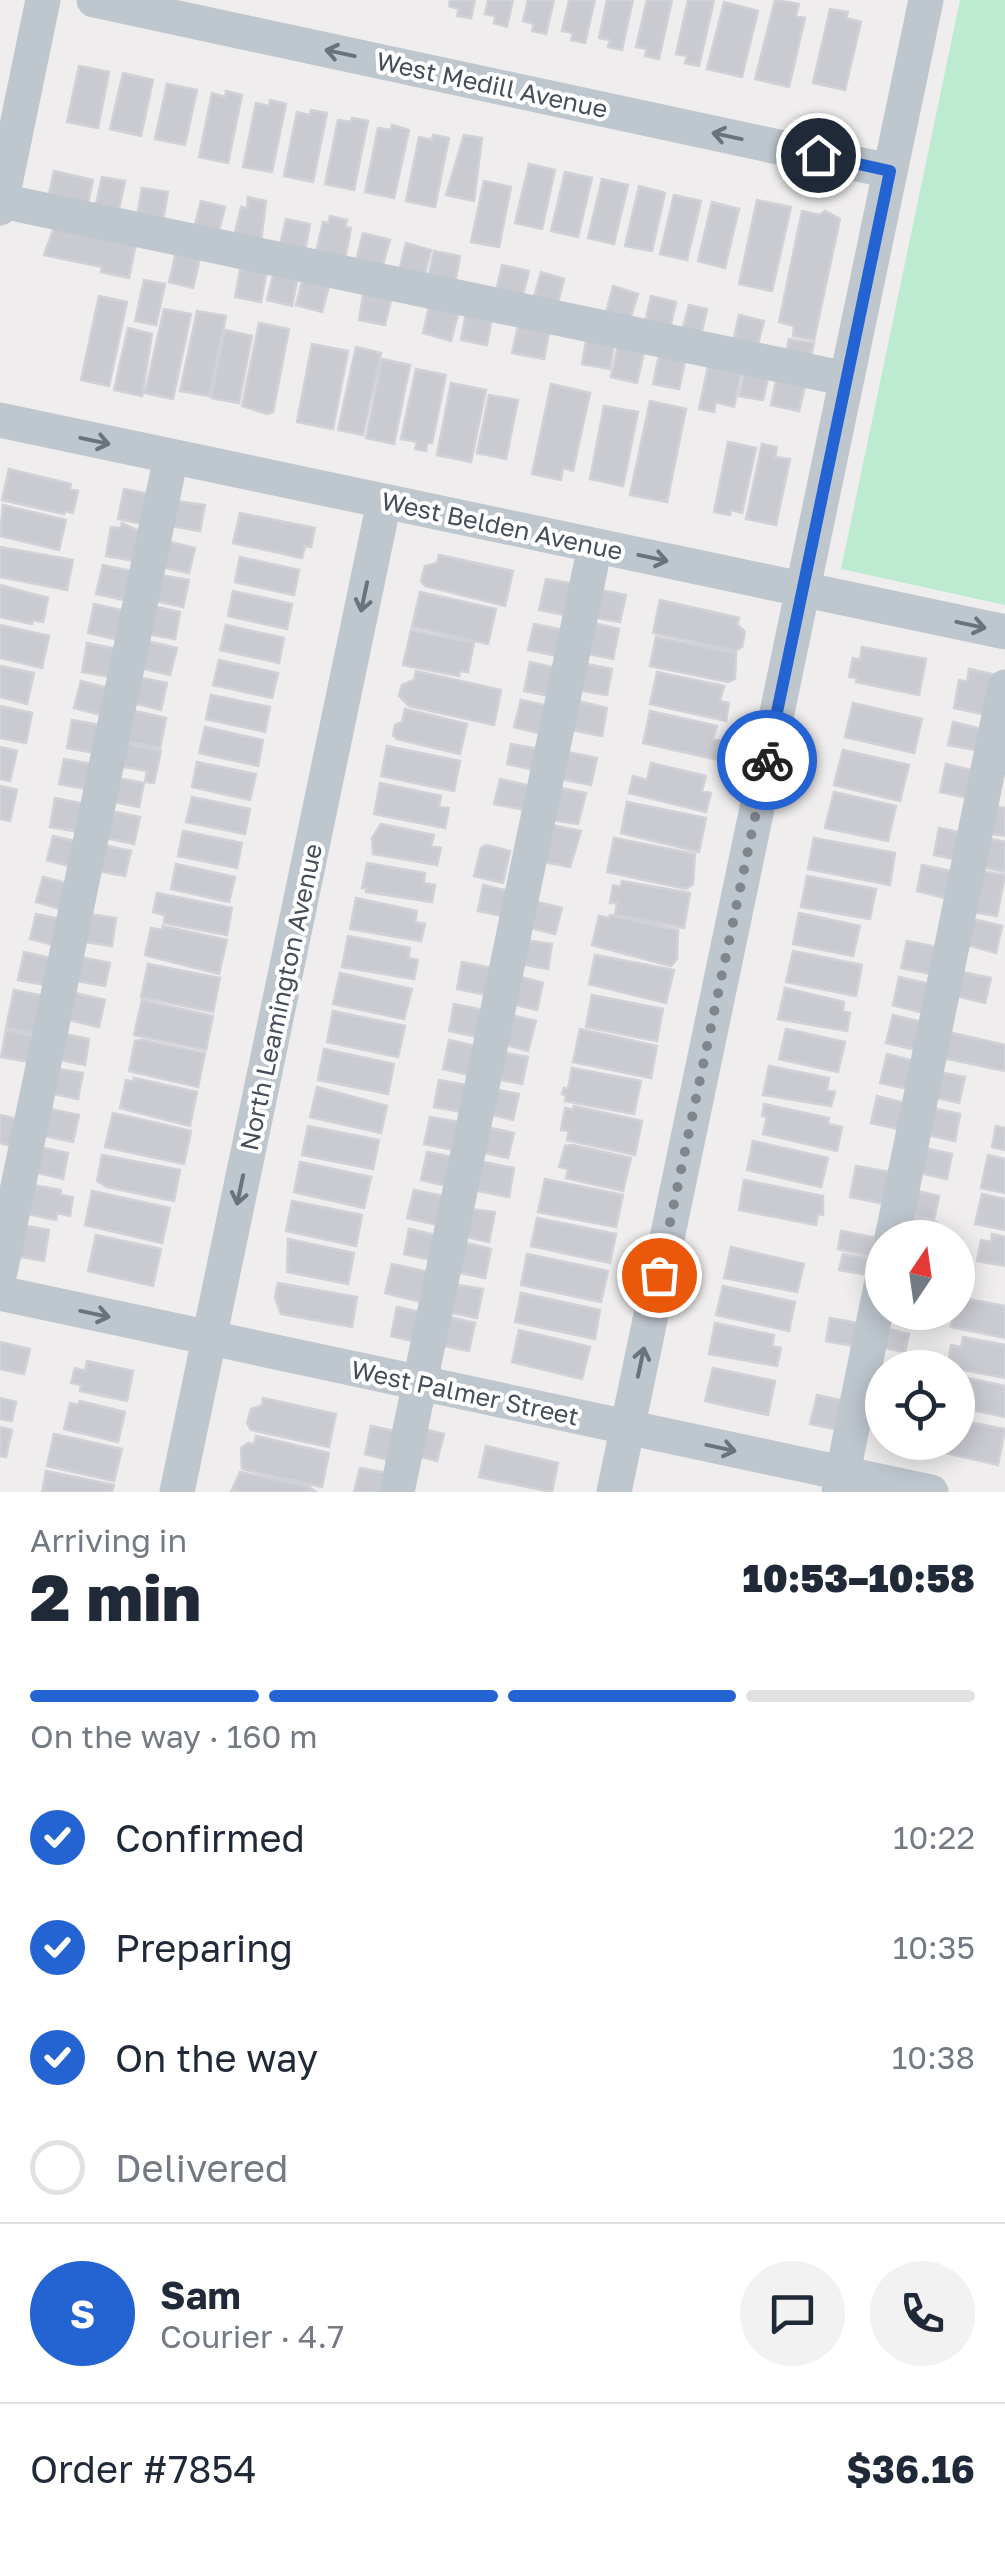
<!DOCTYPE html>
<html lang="en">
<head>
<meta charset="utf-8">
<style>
  body { margin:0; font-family:"Golos Text",sans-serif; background:#f2f2f3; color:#1f2937; height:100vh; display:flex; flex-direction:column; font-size:38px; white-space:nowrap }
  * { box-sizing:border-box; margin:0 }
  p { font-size:32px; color:#747a83 }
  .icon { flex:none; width:55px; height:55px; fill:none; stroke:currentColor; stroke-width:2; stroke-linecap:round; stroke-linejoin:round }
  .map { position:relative; height:1492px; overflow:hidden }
  .details { display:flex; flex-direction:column; background:#fff; flex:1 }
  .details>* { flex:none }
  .needle { width:65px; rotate:13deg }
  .fabs { position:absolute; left:865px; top:1220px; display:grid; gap:20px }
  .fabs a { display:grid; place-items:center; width:110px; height:110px; border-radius:50%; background:#fff; box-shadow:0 5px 25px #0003; font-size:50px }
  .pin { position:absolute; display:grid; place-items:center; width:85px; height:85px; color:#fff; margin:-42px; border:5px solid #fff; border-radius:50%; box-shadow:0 2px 10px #0007 }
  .courier { position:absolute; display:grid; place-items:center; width:100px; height:100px; margin:-50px; border:8px solid #2463d2; border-radius:50%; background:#fff; color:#222; box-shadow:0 2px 12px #0007 }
  .head em { font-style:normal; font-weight:800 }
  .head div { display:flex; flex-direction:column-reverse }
  .head { display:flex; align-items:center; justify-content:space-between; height:170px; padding:0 30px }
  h1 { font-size:65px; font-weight:800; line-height:75px }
  .bar { display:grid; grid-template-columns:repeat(4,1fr); gap:15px 10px; align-content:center; height:120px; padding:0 30px }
  .bar i { height:12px; border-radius:8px; background:#e0e1e3 }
  .bar .on { background:#2463d2 }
  .bar p { grid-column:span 4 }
  .line { display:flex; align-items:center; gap:25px; padding:0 30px; border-top:2px solid #e0e1e3 }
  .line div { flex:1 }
  .round { display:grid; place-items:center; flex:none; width:105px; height:105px; border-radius:52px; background:#f2f2f3 }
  ol { padding:0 30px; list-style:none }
  li { display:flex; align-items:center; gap:30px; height:110px }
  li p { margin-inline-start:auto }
  li .icon { padding:10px; border-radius:50%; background:#2463d2; color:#fff; stroke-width:4 }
  li:last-child { color:#747a83 }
  li i { width:55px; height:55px; border:5px solid #e0e1e3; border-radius:50% }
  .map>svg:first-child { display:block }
  .green { fill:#bdebd2 }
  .building { fill:#cacbd1; stroke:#d1d2d8; stroke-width:2.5 }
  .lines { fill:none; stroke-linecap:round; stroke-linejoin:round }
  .minor { stroke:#bec6ce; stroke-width:35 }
  .oneway { stroke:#6a727c }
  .done { stroke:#81868d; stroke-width:10; stroke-dasharray:0 18 }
  .route { stroke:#2463d2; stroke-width:12 }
  .labels { text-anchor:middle; stroke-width:8; stroke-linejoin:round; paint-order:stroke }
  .street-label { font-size:25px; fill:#464e59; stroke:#fff }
</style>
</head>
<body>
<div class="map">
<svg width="1005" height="1492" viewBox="0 0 1005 1492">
  <rect width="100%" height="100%" fill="#efeded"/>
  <path class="green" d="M960 0H1005V605L841 569Z"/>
  <path class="building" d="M450 0H475L471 18 457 16 459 9 449 6Z
    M488 0H513L507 27 494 23 495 16 485 14Z
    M528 0H554L546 34 532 31 534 24 523 21Z
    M569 0H595L585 43 571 40 573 33 562 31Z
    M607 0H633L622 50 608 47 610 40 599 38Z
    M647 0H672L659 59 645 56 647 49 636 47Z
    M688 0H714L699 66 685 63 687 56 676 54Z
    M775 0 799 4 796 16 805 18 789 87 755 79Z
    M724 2 758 11 742 77 707 69Z
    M830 9 848 12 846 18 861 22 845 90 813 83Z
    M79 66 109 72 98 128 67 122Z
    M123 73 153 80 141 136 110 129Z
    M167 84 197 90 185 145 155 139Z
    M226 91 242 95 228 163 199 157 212 93 225 97Z
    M270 100 286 104 272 172 243 167 256 103 269 106Z
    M311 110 327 113 313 182 284 176 297 112 310 115Z
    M352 118 368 121 354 190 325 184 338 120 351 122Z
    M392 125 409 130 394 198 365 192 378 128 391 130Z
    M433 135 449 138 435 207 406 201 419 137 432 140Z
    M464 135 482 138 474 201 446 195Z
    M529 164 555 170 542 229 515 223Z
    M54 171 93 180 87 208 48 199Z
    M565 172 592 178 578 237 551 231Z
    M102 177 125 181 119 209 96 204Z
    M602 179 628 185 614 244 588 238Z
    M484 181 511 187 499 247 471 242Z
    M639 186 665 193 652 251 625 246Z
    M142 188 168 192 163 220 137 216Z
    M674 195 701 201 687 260 660 254Z
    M248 197 266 201 261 242 234 237 241 207 247 208Z
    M757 200 791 207 772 291 739 284Z
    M201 201 225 207 218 234 194 228Z
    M712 202 739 209 725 268 698 261Z
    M802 211 819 215 825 211 840 219 814 340 793 336 794 326 779 322Z
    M330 216 347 220 345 227 351 228 345 259 316 252 323 222 328 223Z
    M286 219 310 224 305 251 280 245Z
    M55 225 136 243 129 278 101 272 102 267 44 255Z
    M363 233 390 240 382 268 356 261Z
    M406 243 431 250 424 277 399 271Z
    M434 251 460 256 455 284 428 279Z
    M176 252 200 258 193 288 169 282Z
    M241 265 267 270 261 302 235 297Z
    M502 265 529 271 522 298 496 292Z
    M274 272 298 277 292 306 267 300Z
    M541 272 564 279 557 306 533 300Z
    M303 277 330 283 322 312 296 305Z
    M144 280 165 284 156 325 135 321Z
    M613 286 638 294 630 320 606 313Z
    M364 290 392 296 385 325 359 320Z
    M99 296 127 302 109 386 81 380Z
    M651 296 676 302 670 329 645 323Z
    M430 303 459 311 451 341 423 333Z
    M689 305 707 309 701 335 682 331Z
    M164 309 191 314 173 399 145 393Z
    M197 311 226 316 209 396 180 391Z
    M466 313 492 318 487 345 461 340Z
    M739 315 764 321 757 347 733 342Z
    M519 322 550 328 544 359 512 353Z
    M259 323 289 329 273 412 267 414 242 406Z
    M128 328 152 334 142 396 114 390Z
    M225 330 252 336 239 403 211 398Z
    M587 336 615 340 610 369 582 364Z
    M789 339 814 343 810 361 785 357Z
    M312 344 348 351 333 429 297 422Z
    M618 346 644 352 637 383 611 377Z
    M356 347 381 353 363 435 338 430Z
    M659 355 685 361 679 389 653 384Z
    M382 359 410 365 394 444 366 438Z
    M709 362 742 369 734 407 716 402 714 412 699 409Z
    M416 369 446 375 432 443H427L426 451 415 449 417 442 401 439Z
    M745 370 769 375 763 400 739 396Z
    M777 376 806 382 799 411 771 405Z
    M451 383 486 390 471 462 437 455Z
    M551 384 590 393 573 471 563 468 561 480 532 474Z
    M489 395 518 400 506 459 477 453Z
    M650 401 686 409 667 502 630 495Z
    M604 406 638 412 623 486 590 479Z
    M728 442 756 448 742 513 731 510 730 515 714 512Z
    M762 444 777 447 775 457 790 459 776 525 746 519Z
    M9 469 71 484 70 489 78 491 73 513 65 511 64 514 2 500Z
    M124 489 149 494 143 524 118 519Z
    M176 501 205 505 200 531 171 526Z
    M3 505 66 520 59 550 0 536Z
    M240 513 315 528 311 547 305 546 302 558 233 543Z
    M122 523 141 532 135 561 106 556 111 527 121 528Z
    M166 541 195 548 189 573 160 567Z
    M0 547 73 560 67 590 0 577Z
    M439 555 513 571 505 606 425 586 421 581 425 566 437 563Z
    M240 557 299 570 294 595 235 582Z
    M103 565 131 571 124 600 96 594Z
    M160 575 189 580 183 607 155 601Z
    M546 579 576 584 570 616 539 610Z
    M0 585 48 598 43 622 33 620 32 624 0 617Z
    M596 589 626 595 620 622 590 617Z
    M233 591 292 604 287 629 228 616Z
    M420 592 496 609 488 644 412 627Z
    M660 600 739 618 737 624 745 632 742 647 735 651 653 633Z
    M94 604 125 611 119 640 88 633Z
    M153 606 180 612 175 639 147 634Z
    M590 622 619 629 613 659 584 653Z
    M534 624 563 630 557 656 528 650Z
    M0 625 49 636 42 668 0 658Z
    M226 625 284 638 279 663 220 650Z
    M411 630 474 643 468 672 460 671 459 676 403 665Z
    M656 637 736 653 735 679 728 682 650 666Z
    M147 641 177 648 170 675 140 668Z
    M87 643 117 649 112 677 82 672Z
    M862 647 926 659 919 695 856 682 857 678 849 677 853 658 860 660Z
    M219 660 278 673 272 698 213 685Z
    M530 662 556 668 550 696 524 691Z
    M582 663 612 669 607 695 577 690Z
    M0 666 34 673 27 704 0 697Z
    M969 669 996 675 987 715 954 708 959 680 967 682Z
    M416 671 501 690 494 725 409 706 399 696 402 685 414 680Z
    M657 672 724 686 720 701 729 703 726 721 650 704Z
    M138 677 167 683 161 710 133 703Z
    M81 681 108 688 101 715 74 708Z
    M211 695 270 707 265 732 206 719Z
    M521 700 549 706 542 734 514 727Z
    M578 701 607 708 602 736 571 730Z
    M853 703 922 719 914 753 845 737Z
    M0 706 32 713 26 743 0 738Z
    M405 709 467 724 460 754 397 739 393 735 395 725 402 722Z
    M135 711 166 718 160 748 128 742Z
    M650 711 717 726 713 739 723 741 718 760 643 743Z
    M72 720 100 725 95 753 67 748Z
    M953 722 981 729 976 750 948 745Z
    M205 727 263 740 258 766 199 753Z
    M124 743 161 751 154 783 145 782 147 771 119 766Z
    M511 744 539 749 535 770 507 764Z
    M387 746 460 761 454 791 381 776Z
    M0 747 17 751 10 781 0 779Z
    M843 750 909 765 900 801 834 785Z
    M567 752 597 758 591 785 561 779Z
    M64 759 92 764 86 789 59 784Z
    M197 762 256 774 250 800 192 787Z
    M651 763 706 776 702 791 711 793 706 812 629 793 633 776 647 780Z
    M946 764 975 771 969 798 940 792Z
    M117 778 144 783 139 807 113 802Z
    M500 779 530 786 525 810 494 804Z
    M380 783 441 796 439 807 449 808 445 828 374 814Z
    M0 786 17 790 10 821 0 819Z
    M555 787 586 793 578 824 552 820Z
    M834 792 896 806 888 841 825 828Z
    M192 797 250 809 245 834 186 822Z
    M55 798 85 804 79 832 50 827Z
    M627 802 706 818 699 852 621 833Z
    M996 806 1005 808V836L991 834Z
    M111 811 140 817 134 844 105 838Z
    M381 824 434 835 431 846 441 848 437 865 373 854 372 838Z
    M552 825 581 831 570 867 544 862Z
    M939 828 964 833 958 860 934 855Z
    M183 831 242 843 237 868 178 856Z
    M53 836 78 842 72 867 47 860Z
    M614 838 695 854 693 884 686 889 607 872Z
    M814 838 895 853 890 885 808 869Z
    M989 838 1005 842V872L982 867Z
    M103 845 131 851 125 876 98 871Z
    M486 845 510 851 503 883 474 876 481 848Z
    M367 863 425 873 424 883 435 885 432 902 366 892 367 888H362Z
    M176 864 235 877 229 902 171 889Z
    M922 865 951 871 945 898 917 891Z
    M982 871 1005 875 997 916 972 912Z
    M807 876 876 889 870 919 801 907Z
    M43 877 70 884 63 910 36 902Z
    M622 881 690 893 684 928 615 915 617 903H610L613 885 620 887Z
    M483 885 509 891 503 916 478 911Z
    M157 893 232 908 227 935 164 923 165 915 153 912Z
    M356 898 417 911 415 922 425 924 421 941 350 929Z
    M533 901 562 908 555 934 527 927Z
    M799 913 860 926 853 956 793 944Z
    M36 914 60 919 54 945 30 939Z
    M89 914 116 918 112 946 85 942Z
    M610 915 678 930 677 959 671 966 592 945 599 916 609 918Z
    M973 919 1002 926 996 953 967 945Z
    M163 926 227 940 219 974 145 955 151 928 162 930Z
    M348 936 410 948 408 958 418 960 414 979 342 967Z
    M524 940 552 944 548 969 520 964Z
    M907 941 937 947 931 974 901 968Z
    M793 951 862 965 856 996 786 982Z
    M24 952 50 958 45 985 18 980Z
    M595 955 674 970 666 1003 589 984Z
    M81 957 110 963 105 986 77 981Z
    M462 962 492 968 487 995 457 989Z
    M148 964 220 978 213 1012 141 997Z
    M958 971 991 978 985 1003 952 995Z
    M340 973 412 989 404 1019 333 1004Z
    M518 976 543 983 537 1010 512 1004Z
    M899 977 930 984 923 1013 893 1005Z
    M785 988 844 1002 843 1011 850 1013 847 1031 778 1019Z
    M14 990 44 996 35 1034 6 1028Z
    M75 993 105 1000 99 1027 69 1020Z
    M592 995 663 1009 657 1041 586 1027Z
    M142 1000 213 1016 206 1050 134 1035Z
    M454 1004 484 1010 478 1037 449 1031Z
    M333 1011 405 1026 398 1057 327 1042Z
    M511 1015 536 1021 528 1051 503 1044Z
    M893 1015 922 1022 916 1050 886 1043Z
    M580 1029 657 1046 651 1078 573 1062Z
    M786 1029 845 1042 838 1072 779 1059Z
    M6 1030 35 1036 29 1062 1 1057Z
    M944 1031 1005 1045V1071L943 1058Z
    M65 1034 89 1039 85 1065 61 1060Z
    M143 1040 205 1053 198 1087 129 1071 135 1041Z
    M449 1040 475 1046 469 1075 443 1069Z
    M324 1049 394 1064 388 1094 318 1080Z
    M501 1052 528 1057 522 1084 496 1079Z
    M887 1054 914 1061 908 1089 880 1083Z
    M769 1066 829 1078 827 1090 835 1092 831 1106 763 1095Z
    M572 1068 641 1081 634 1114 565 1101 566 1095 562 1094 564 1088 568 1089Z
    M58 1069 83 1073 78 1099 53 1094Z
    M939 1072 965 1077 959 1103 933 1097Z
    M134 1078 197 1092 190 1126 120 1108 126 1080 134 1082Z
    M439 1080 467 1085 462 1112 434 1107Z
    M317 1087 387 1106 381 1133 310 1117Z
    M494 1089 519 1094 513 1120 488 1114Z
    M877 1096 904 1103 898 1129 871 1123Z
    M764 1104 829 1118 828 1124 842 1127 837 1151 763 1134 767 1117 762 1116Z
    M574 1106 642 1121 635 1155 567 1140 569 1131 561 1130 565 1108 573 1110Z
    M932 1108 960 1114 955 1141 927 1135Z
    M50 1109 79 1115 73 1142 45 1136Z
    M113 1113 191 1131 184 1164 105 1147Z
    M0 1115 21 1120 15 1147 0 1143Z
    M430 1117 459 1122 453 1150 424 1144Z
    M308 1126 379 1140 373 1169 302 1155Z
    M996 1126 1005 1128V1150L992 1147Z
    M486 1127 514 1133 508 1158 481 1152Z
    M753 1141 828 1158 821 1187 747 1170Z
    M573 1145 631 1158 623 1191 566 1178 568 1169 559 1167 565 1146Z
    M39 1147 68 1153 63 1179 34 1172Z
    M925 1148 952 1154 947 1179 920 1173Z
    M427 1152 453 1157 447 1186 421 1180Z
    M102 1155 180 1170 174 1201 107 1187 97 1181Z
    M988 1155 1005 1159V1193L981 1188Z
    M479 1161 514 1168 509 1197 473 1190Z
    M300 1162 371 1177 364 1208 294 1192Z
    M856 1166 891 1172 885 1204 850 1197Z
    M545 1179 623 1195 616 1227 538 1212Z
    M744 1180 823 1196V1215L818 1214 816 1225 739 1210Z
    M33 1185 61 1190V1195L73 1197 70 1216 57 1213 56 1220 28 1214Z
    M414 1190 443 1196 437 1225 407 1218Z
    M913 1190 939 1196 934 1220 908 1214Z
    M92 1191 170 1208 162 1243 85 1225Z
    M982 1194 1005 1199V1230L975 1224Z
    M292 1201 362 1215 356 1246 286 1231Z
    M471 1209 495 1212 489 1242 466 1237Z
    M908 1217 937 1222 933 1238H904Z
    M537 1218 616 1234 610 1263 531 1246Z
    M22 1225 49 1230 44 1261 16 1256Z
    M409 1229 436 1235 431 1260 404 1254Z
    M841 1231 877 1238 873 1257 838 1249Z
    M992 1234 1005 1237V1266L977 1261 981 1240 991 1242Z
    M96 1235 161 1249 153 1286 88 1271Z
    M288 1239 354 1253 348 1284 287 1272Z
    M462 1242 491 1249 485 1278 456 1272Z
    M731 1247 804 1264 797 1292 724 1278Z
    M527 1254 608 1271 601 1302 521 1285Z
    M843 1254 871 1259 868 1275 839 1270Z
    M392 1264 429 1272 421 1302 385 1293Z
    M278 1283 357 1297 352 1327 281 1314 275 1298Z
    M452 1284 483 1289 477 1318 447 1312Z
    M723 1286 795 1302 789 1331 716 1315Z
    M521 1293 600 1310 595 1339 515 1322Z
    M958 1297 1005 1306V1338L951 1327 954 1312H958Z
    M397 1307 424 1313 417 1342 391 1336Z
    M446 1316 475 1323 469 1351 440 1345Z
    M830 1318 858 1323 853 1346 826 1341Z
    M715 1323 774 1335 772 1346 781 1348 777 1366 709 1354Z
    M884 1328 909 1334 905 1352 880 1347Z
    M519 1330 590 1347 582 1379 512 1362Z
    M963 1337 1005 1345V1378L958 1369 956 1364 948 1363 951 1345 961 1347Z
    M0 1342 30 1349 24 1374 0 1369Z
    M87 1361 133 1371 127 1401 80 1391 81 1385 71 1383 75 1368 85 1371Z
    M713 1368 775 1381 768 1415 705 1401Z
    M958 1376 1005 1386V1417L958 1407Z
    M817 1395 845 1401 839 1430 810 1424Z
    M0 1398 16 1402 12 1421 0 1419Z
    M263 1398 336 1414 329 1447 251 1430 247 1423 251 1409 262 1405Z
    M80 1401 125 1412 118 1442 64 1429 70 1403 78 1405Z
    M958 1420 1005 1429 998 1465 928 1449 929 1442H958Z
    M371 1426 399 1432 392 1461 365 1454Z
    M0 1427 12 1430 6 1457 0 1456Z
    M419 1428 444 1434 437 1461 413 1455Z
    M54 1434 122 1449 114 1481 47 1466Z
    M256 1436 329 1453 322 1487 242 1469 241 1448 248 1443 254 1444Z
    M486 1446 558 1463 552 1492 479 1477Z
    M360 1468 387 1473 383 1492H354Z
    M46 1471 114 1485 112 1492H42Z
    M240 1472 308 1486 316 1492H231Z"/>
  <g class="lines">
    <path class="minor" d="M94 0 890 171
      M2 201 847 379
      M0 208 43 0
      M0 420 1005 632
      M892 1238 1005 687
      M0 1272 171 457
      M0 1293 931 1492
      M177 1492 384 502
      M397 1492 595 546
      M614 1492 926 0
      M839 1492 882 1281"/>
  </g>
  <defs><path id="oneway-shaft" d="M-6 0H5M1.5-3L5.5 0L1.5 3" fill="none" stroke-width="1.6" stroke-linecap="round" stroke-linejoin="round" transform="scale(2.5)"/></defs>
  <g class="oneway">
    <use href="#oneway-shaft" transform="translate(340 53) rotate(-168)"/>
    <use href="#oneway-shaft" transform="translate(727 136) rotate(-168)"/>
    <use href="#oneway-shaft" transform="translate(95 441) rotate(12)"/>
    <use href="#oneway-shaft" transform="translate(653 558) rotate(12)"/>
    <use href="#oneway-shaft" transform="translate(364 597) rotate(102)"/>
    <use href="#oneway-shaft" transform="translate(971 625) rotate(12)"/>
    <use href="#oneway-shaft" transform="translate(240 1190) rotate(102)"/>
    <use href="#oneway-shaft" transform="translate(95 1314) rotate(12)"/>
    <use href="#oneway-shaft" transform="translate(641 1362) rotate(-78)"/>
    <use href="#oneway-shaft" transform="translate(721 1448) rotate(12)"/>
  </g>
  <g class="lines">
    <path class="done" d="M659 1275 767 760"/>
    <path class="route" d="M767 760 890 171 818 155"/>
  </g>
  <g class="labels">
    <g class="street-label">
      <text transform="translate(492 85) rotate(12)" y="9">West Medill Avenue</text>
      <text transform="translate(502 526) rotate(12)" y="9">West Belden Avenue</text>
      <text transform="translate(281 997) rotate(-78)" y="9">North Leamington Avenue</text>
      <text transform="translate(465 1393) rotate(12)" y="9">West Palmer Street</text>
    </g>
  </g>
</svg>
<div class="fabs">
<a><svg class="needle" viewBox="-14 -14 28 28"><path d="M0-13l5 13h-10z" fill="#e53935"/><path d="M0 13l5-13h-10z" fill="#747a83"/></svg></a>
<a><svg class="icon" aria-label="locate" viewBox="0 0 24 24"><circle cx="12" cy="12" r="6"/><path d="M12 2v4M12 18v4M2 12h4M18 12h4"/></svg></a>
</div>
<div class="pin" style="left:659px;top:1275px;background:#ea580c"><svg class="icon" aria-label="bag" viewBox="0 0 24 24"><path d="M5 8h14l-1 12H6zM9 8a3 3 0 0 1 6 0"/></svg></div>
<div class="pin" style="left:818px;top:155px;background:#1f2937"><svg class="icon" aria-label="home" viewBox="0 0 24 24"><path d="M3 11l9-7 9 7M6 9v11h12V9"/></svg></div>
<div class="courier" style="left:767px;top:760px"><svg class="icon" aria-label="bike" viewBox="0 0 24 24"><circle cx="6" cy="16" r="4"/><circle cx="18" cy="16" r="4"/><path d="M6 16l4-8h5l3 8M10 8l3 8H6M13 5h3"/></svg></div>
</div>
<section class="details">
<div class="head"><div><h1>2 min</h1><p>Arriving in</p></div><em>10:53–10:58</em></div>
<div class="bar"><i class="on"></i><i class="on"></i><i class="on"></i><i></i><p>On the way · 160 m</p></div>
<ol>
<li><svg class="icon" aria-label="check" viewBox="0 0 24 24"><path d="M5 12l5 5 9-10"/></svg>Confirmed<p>10:22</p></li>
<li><svg class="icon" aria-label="check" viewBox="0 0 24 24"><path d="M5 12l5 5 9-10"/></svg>Preparing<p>10:35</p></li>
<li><svg class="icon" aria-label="check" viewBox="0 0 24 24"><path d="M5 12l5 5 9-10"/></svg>On the way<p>10:38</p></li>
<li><i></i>Delivered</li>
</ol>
<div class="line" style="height:180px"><b class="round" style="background:#2463d2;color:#fff">S</b><div><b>Sam</b><p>Courier · 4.7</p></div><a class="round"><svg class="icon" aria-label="chat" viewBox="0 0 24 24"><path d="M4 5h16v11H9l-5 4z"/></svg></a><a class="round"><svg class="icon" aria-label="phone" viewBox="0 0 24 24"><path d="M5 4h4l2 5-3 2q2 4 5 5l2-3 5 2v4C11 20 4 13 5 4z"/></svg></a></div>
<div class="line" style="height:130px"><div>Order #7854</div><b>$36.16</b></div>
</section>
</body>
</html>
